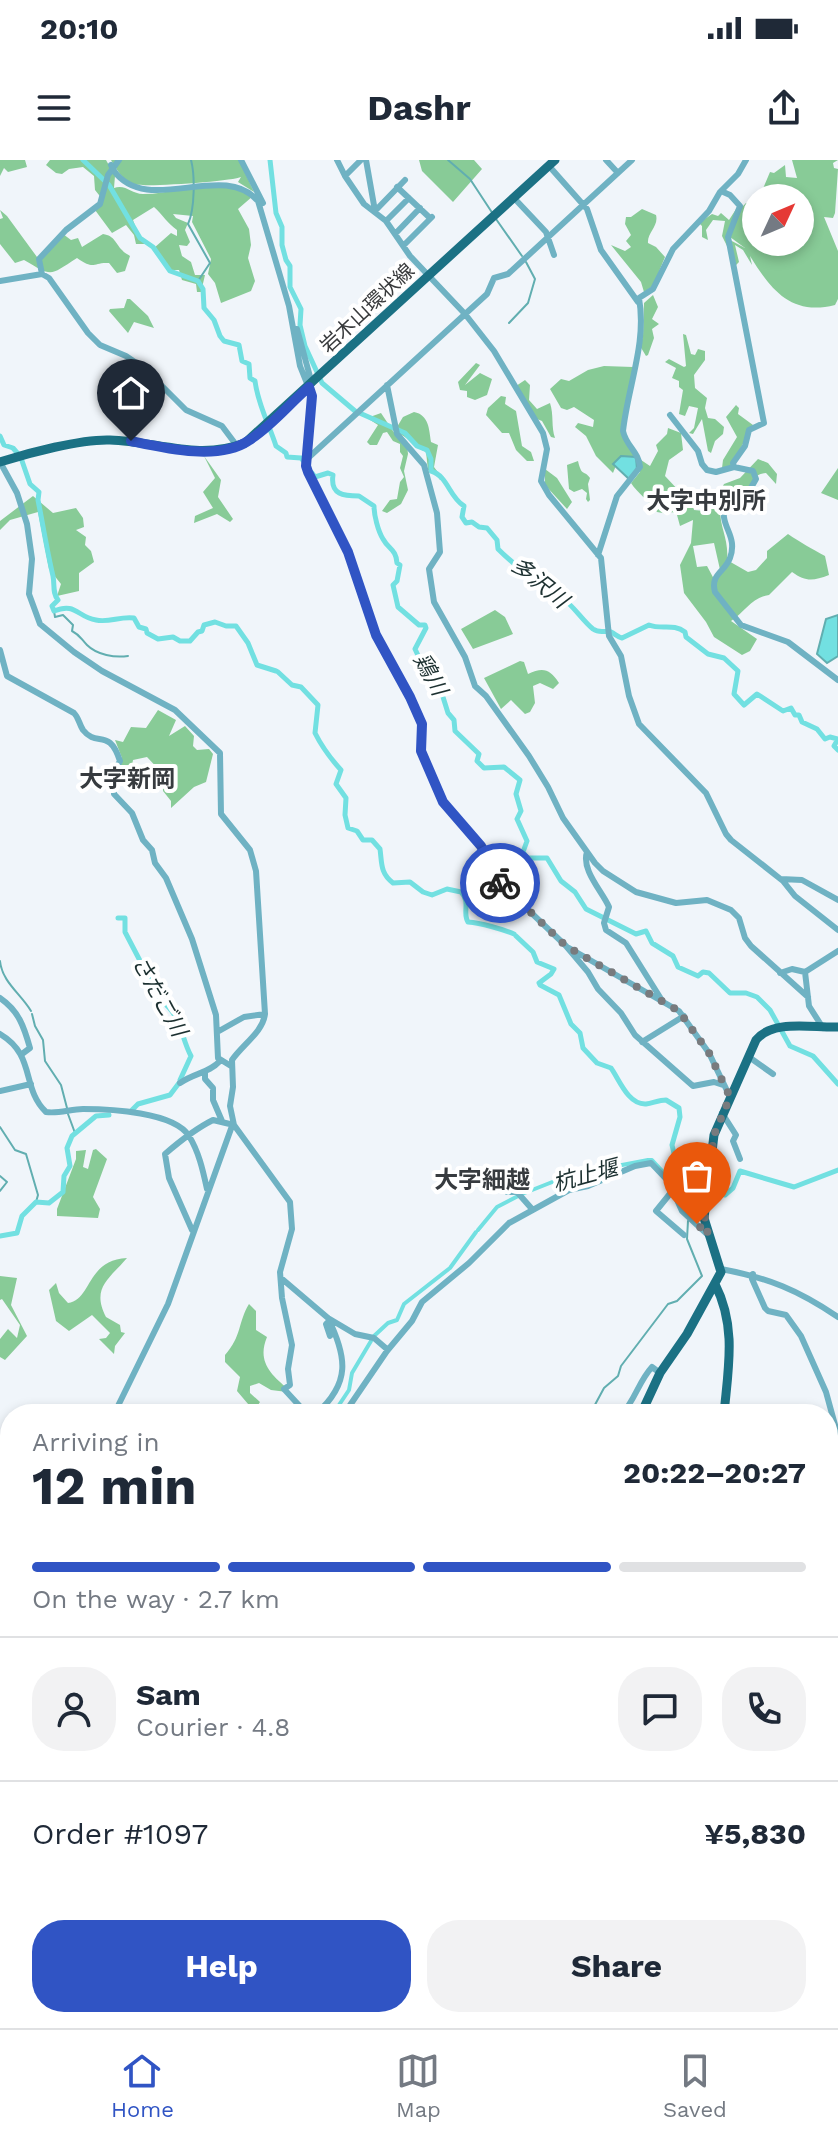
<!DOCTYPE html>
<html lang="en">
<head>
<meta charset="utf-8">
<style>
  body { margin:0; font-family:"Work Sans","Noto Sans JP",sans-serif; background:#f2f2f3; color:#1f2937; height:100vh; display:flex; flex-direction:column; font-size:30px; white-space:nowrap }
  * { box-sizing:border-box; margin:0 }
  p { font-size:26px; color:#747a83 }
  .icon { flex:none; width:44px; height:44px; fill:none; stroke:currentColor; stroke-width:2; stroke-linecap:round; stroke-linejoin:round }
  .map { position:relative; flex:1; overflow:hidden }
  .side { position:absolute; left:0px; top:1244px; width:838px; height:624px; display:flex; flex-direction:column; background:#fff; border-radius:32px 32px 0 0; box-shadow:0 4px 12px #0003 }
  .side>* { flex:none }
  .needle { width:52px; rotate:46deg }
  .buttons { position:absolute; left:742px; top:24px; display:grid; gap:16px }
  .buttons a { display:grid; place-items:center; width:72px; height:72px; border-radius:50%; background:#fff; box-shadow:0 4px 12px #0003; font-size:40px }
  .pin { position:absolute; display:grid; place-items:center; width:68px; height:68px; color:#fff; margin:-82px -34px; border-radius:50% 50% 50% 0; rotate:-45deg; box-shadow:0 0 8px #0007 }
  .pin .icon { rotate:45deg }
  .courier { position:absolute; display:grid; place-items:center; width:80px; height:80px; margin:-40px; border:6px solid #3054c4; border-radius:50%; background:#fff; color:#222; box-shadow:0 2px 10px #0007 }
  .headline em { font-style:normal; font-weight:700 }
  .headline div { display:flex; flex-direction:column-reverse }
  .headline { display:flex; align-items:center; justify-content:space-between; height:136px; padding:0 32px }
  h1 { font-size:52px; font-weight:700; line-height:60px }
  .bar { display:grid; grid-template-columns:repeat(4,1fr); gap:12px 8px; align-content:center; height:96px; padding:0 32px }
  .bar i { height:10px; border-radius:6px; background:#e0e1e3 }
  .bar .active { background:#3054c4 }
  .bar p { grid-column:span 4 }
  .line { display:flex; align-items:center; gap:20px; padding:0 32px; border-top:2px solid #e0e1e3 }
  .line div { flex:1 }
  .round { display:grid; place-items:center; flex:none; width:84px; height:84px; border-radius:32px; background:#f2f2f3 }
  .button { display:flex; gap:16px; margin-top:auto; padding:16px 32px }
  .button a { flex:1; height:92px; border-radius:32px; background:#3054c4; color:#fff; font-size:32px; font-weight:700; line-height:92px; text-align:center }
  .button a+a { background:#f2f2f3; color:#1f2937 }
  .status { display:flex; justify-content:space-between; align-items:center; height:56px; padding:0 40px; background:#fff; direction:ltr }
  .status svg { height:22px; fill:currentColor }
  header { display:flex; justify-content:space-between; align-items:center; height:104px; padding:0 32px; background:#fff; font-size:36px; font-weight:700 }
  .dock { display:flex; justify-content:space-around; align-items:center; height:112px; border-top:2px solid #e0e1e3; background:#fff; font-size:22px; color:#747a83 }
  .dock a { display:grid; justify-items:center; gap:4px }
  .dock .active { color:#3054c4 }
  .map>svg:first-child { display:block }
  .forest { fill:#88cb97; fill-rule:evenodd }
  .water { fill:#72e0e1; stroke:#61aeb0; stroke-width:2 }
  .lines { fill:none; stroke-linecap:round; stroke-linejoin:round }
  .stream { stroke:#61aeb0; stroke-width:2 }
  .canal { stroke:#72e0e1; stroke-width:4 }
  .river { stroke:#72e0e1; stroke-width:5 }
  .minor { stroke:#6fb2c3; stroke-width:6 }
  .major { stroke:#1b7184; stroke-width:9 }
  .minor-bridge { stroke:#6fb2c3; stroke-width:6 }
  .done { stroke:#787b7e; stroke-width:8; stroke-dasharray:0 14.4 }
  .route { stroke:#3054c4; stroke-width:10 }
  .labels { text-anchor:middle; stroke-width:8; stroke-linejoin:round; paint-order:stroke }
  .street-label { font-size:20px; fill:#383a3c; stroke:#fff }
  .water-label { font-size:22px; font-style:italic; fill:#1c3030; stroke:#fff }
  .quarter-label { font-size:24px; font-weight:bold; fill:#373b3f; stroke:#fff }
</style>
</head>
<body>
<div class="status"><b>20:10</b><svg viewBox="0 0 49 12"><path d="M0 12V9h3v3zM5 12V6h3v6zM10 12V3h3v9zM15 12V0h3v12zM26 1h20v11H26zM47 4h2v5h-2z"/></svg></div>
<header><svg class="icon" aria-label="menu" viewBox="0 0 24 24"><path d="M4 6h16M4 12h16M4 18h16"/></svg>Dashr<svg class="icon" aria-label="share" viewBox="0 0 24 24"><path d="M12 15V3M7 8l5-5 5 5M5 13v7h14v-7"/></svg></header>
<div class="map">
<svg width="838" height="1868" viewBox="0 0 838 1868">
  <rect width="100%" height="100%" fill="#f0f5fa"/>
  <path class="forest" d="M0 0H25L27 7 8 12 4 8 0 16Z
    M50 0H106L115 16 114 28C126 24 131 34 143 34 183 34 218 10 253 36L238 49 249 69 251 85 248 98 255 121 251 131 221 143 215 123 208 114 211 99 192 62 193 56 173 54 176 58 188 63 185 70 190 82 187 86 179 85 182 96 191 102 195 115H205L201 132H197L196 124 182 120 179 110H170L154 88 171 73 177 76V70C167 63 163 55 154 47L133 60 140 79 146 84H136L134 75 126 65 112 73 95 50 103 40 95 30 94 16 83 7 69 9 62 14 56 13 46 5Z
    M111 0H239L254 32 238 22 241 17C234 21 142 28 133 24 122 19 117 10 111 0Z
    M419 0H474L482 9 453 42 422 11Z
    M792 0H838L833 3 834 8 838 9 835 53 833 58 824 57 838 91V139L835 145C791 156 771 130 750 96L752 105 743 90 735 85 739 102 736 105 730 80 745 88 730 77 741 48 746 43H756V82H800V38H759L770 12 774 13 785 5 786 17 797 18Z
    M738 46 728 88 722 76 725 61 713 60 706 70 708 80 702 77V66L699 63 712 54 718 56 721 53 729 60Z
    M642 49 656 55C659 66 647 73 648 83L656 87 665 97 653 126 644 132 641 122 611 85 625 91 631 87 626 81 631 75 625 64 626 57H631Z
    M0 50 7 56 37 97 44 96 63 74 71 80 78 78 82 87 103 74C115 76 115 83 122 90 124 93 128 94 130 96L125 111 117 113 109 103C92 102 96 111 77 98 49 116 53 117 24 100L15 103 0 84V59L3 58Z
    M653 135 658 147 652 159 659 164 652 169 654 178 648 195 646 196 640 186 643 176 644 143Z
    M127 139H130L148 156 154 168 134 162 128 173 109 151 110 149 124 148Z
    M683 174 686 175 691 194 695 195 698 189 705 191V200L694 215 695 228 707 238 705 248 708 258 715 259 724 267 723 274 715 281 711 293 708 291 702 259 693 274 689 273 694 268 698 248 689 246 685 256 679 254 683 230 679 227V221L672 218 676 208 665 202 669 199 684 207 686 206Z
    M476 203 480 205 465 225 480 213 492 219 487 235 475 240 467 237V231L460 230 458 222Z
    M604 206 633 207 621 267 638 298 617 303 613 313 596 296 586 276 575 267 578 263 593 267 594 260 574 247 567 250 561 248 550 229 561 219 569 221 588 210Z
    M525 220 530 225 529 240 537 249 550 243C554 255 551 267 555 278L551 277 542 261 537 259 516 226Z
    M501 236 506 237 505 244 516 251 522 286 531 292 534 301H527L516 290 509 273H502L486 255 488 248Z
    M736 245 739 248 738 254 753 265 731 306 722 308 723 300 737 277 726 257Z
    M414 252C429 255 429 269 431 282L438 285 434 307 443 319 440 320 437 315 428 310 426 292C414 287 410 279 400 274L397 267 403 257Z
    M381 253 397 277 407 284 408 294 404 311 408 330 401 344 387 353 382 351 390 340 397 339 400 322 404 317 400 308 403 296 400 292V284L393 281 387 272 383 273 377 285H370L367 282 378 265 367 258Z
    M668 268 681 273 683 290 669 300 665 316 680 332 692 338 694 350 705 351 713 344 724 324 740 318 758 299 768 303 777 314 776 324 766 313C754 314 753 321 748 331L736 330 720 349C720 369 729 379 727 400L748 412 756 410 767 398V391L788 374C801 383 811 388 825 396L829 415C813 421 806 422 792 412L769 435C752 437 745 452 731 461L757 479 750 491 742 495 714 477 706 462 684 433 680 405 691 383 693 360 680 366 677 355 672 352 668 354 657 352C649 340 638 334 631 323L640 312 641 300 650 306 658 291 656 285 667 274ZM714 383 721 414 715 421 707 406 697 407 693 386Z
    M204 296 221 320 218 337 233 359 230 362 217 354 194 363 195 356 213 348 203 332 215 318Z
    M578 301C582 318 584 309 590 318L588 324 590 340 588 342 586 339 587 333 582 329 574 332 569 329 567 305Z
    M838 308V340L821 333Z
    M545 309 557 318 572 342 567 349 545 325Z
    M33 336 53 353 76 348 83 358 84 367 76 370 86 377 85 385 91 391 94 402 79 413V431L57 436 61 424 49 409 38 352 10 360 0 370V361Z
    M495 450 505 457 513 474 473 489 461 469Z
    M520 501 524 502 528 514C543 507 550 509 559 523L553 529 540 523 533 526 535 543 530 552 525 554 511 540 501 549 484 518Z
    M158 550 176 560 169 576 185 566 194 576 193 586 197 590 209 589 213 594 206 622 194 627 171 648V641L163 631V614L147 597 133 600 130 617 118 614 122 598 115 580 123 582 131 567 146 568Z
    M96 989 107 999 93 1037 100 1049 98 1058 57 1056V1049L76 999V991L86 990 83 1007 88 1009 93 990Z
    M127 1098C109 1119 91 1128 106 1157L120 1165 121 1172 125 1173 115 1186 114 1194 99 1179 106 1178 110 1173 92 1155 69 1171 56 1161 49 1130 56 1123 59 1133 68 1143C92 1140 86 1100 127 1098Z
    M0 1116 17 1118 11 1145 27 1176 5 1200 0 1197V1179L8 1169 17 1178 20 1165 2 1139 0 1140Z
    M249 1144 256 1151V1170L267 1177C257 1201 270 1214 288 1229L287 1232 271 1230 259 1223 250 1226V1233L260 1242 254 1251 237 1231 240 1217 225 1202V1195C242 1176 238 1162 249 1144Z"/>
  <path class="water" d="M621 296 636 297 637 310 629 319 613 304Z
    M838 455V496L827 503 817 494 826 459Z"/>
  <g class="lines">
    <path class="stream" d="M191 0C195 15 195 49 188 64L210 103 198 121
      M448 0 470 19 493 54
      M496 59 522 96
      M509 163 528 143 535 119 526 102
      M54 451 55 457 63 455 73 465 72 471C80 475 81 479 87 485 97 495 115 498 128 496
      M0 801C2 822 21 834 31 851
      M32 854 35 866 43 880 45 901 61 925 67 948
      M68 954 75 973
      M0 967 15 990 26 994 38 1035 36 1042
      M0 1016 7 1022 0 1031
      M690 1057 689 1026 697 1018
      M590 1254 604 1228 618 1216 621 1206 668 1144 677 1141 702 1116 687 1079 688 1061
      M828 1651 838 1657"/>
    <path class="canal" d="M478 1070 497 1047 522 1034 570 1015 648 1000H652L666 1015
      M374 1176 388 1163 397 1160 404 1144 450 1108 476 1072
      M333 1254 349 1230 352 1213 371 1181"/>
    <path class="river" d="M83 0 109 25 140 78 153 87 170 111 198 121 203 129 204 148 214 160 220 176 224 181 239 185 242 201 249 204 250 218 255 221C258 245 269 264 276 286L286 293 287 297 301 298 307 305
      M270 0 276 53 282 67V85L286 100 290 106V127L301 149 300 165 305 186 322 223 355 251 405 273 417 286 427 290 431 299V311C448 316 449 337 464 346L462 357 466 363 472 362 479 367 487 368 497 380 498 389C516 407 540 424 562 438 573 445 582 460 593 469 600 474 604 470 611 472 615 474 618 477 622 478L649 465C662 470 673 463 685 472L686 477 708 494 724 498 738 511 734 534 744 545 757 534 783 551 791 548 795 555H799L802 562 817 569 825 579 830 577 838 579 834 586 838 590
      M0 276 4 285 13 288 19 295
      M21 298 30 324 39 332 38 340C43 365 47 391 53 416 55 426 52 432 58 440L52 446 54 451
      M312 313 315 317 328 313 333 315C330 335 344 336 359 336L374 346C374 355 378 371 383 379 389 390 396 389 397 403L400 405 397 421 393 425 398 447 419 465H425L426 468 415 489 423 506 441 525 443 537 448 553 454 560 455 571 479 594 477 601 484 608 504 607 520 620 516 634 521 651 517 659 527 681 523 692 527 698H547L561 721 575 732 586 749 636 774 646 771 652 783 673 796 678 807 698 816 703 812 709 813 730 833H746L757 837 770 850 790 886 813 896 838 924
      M54 451C76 442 77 457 96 460 109 463 120 456 134 458L139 467 146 469 147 473 158 479 173 477 180 481H190L198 472 202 471 204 465 215 462 226 466H236L248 483 257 505 276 511
      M278 512 292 525 301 527 318 545 315 573C322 587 331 599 341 610L336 624 346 638 345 655 348 668 357 671 363 680H372L380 689C382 703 380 713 393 723L410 722 423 732 432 735 447 729 461 732C471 742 462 753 468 762 481 763 502 769 514 774
      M118 758H125V772L161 841C181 853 181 878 191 896L180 920
      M516 776 533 792 537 802 554 809 551 814 539 823 540 825 559 835 571 864 580 873 583 888 597 903 611 908C619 919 628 945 646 944 653 943 659 940 666 940L679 948 680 957 672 985 676 1002 688 1006 689 1012 711 1026 717 1033 725 1035 733 1028 740 1011 794 1027 838 1010
      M131 951 138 944 170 935 179 923
      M0 1076 17 1073 22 1056 36 1042 49 1043 63 1032 64 1016 70 1006 67 988 72 976 96 956 109 955
      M828 1736 838 1735"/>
    <path class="minor" d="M119 0 108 15 100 44 66 70 39 99 42 114 49 118 88 173 100 185 126 196 145 209 186 250 222 266 237 286
      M241 0 263 43
      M337 0 345 16 364 44 386 61 410 96 465 154 494 191 543 273 547 289 541 321 549 335 601 398 609 476 621 496 629 536 639 564 706 633 726 674 731 680 783 721 795 736 838 770
      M366 0 375 51
      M606 0 618 13
      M549 6 587 49 601 90 638 142
      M114 11C148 57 223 0 258 41L289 146 300 206 312 236 306 306 348 392 376 475 410 537 422 564 421 591 443 642 481 686 498 721 566 786 588 812 598 829 621 853 635 875 693 926 714 922 723 925
      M345 16 361 0
      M397 27 430 58
      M721 31 730 35 740 46 728 77 764 263 749 270 745 286 733 303 734 307
      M514 38 546 72 554 95
      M375 51 405 20
      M386 61 409 38
      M395 74 420 48
      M404 85 432 57
      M0 121 42 114
      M297 169 312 224
      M387 225 397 274 424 305 437 353 440 392 429 409 434 442 465 497 475 526 486 536 529 596 548 627 563 658 595 703 603 711 636 732 676 743 707 740 731 750 739 758 745 778 751 786 808 837
      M670 255 698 291 702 304 707 310 716 312 734 307 753 311 756 319 748 333 734 337 724 348C721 368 738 376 730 398 725 412 710 414 715 432L741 465 788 482 838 520
      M307 299 487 134 494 118 508 114 632 0
      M0 302 17 333 27 364 32 399 29 434 40 464 74 492 102 511 175 550 220 593 221 654 250 690 256 711 265 854C263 872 242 885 232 900L233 927 230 946 234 965 290 1042 292 1069 280 1112 282 1138 292 1185 288 1209 290 1225 284 1229 307 1254
      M598 395 617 336 640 307C639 292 626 286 623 271 628 226 647 183 639 138L653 129 673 89 709 51 720 32 738 14 746 0
      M0 490 7 516 74 553C79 558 79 564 83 570 97 588 109 567 120 601L114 612V634L132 653 143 680 152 690 155 703 166 718 192 779 216 855 218 898 231 906
      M587 692C581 710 602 731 609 747L604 763 606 770 626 783 663 842
      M781 719 802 720 838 740
      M569 788 679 851 709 893 730 937
      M805 812 809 846 823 868
      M780 813 792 809 805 812 838 791
      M0 838C19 851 24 867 30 888L22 894
      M219 871 244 857 265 854
      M0 874C36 895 21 928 46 952 58 954 71 949 83 949 110 949 174 952 189 976 199 992 203 1011 207 1029
      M642 882 684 856
      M749 897 773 914
      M205 912V919L213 928V940L222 961
      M180 923C194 913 209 913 220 901
      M0 931 31 924
      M722 953 736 975 733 981 740 999
      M504 1029 507 1032H517L532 1049
      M673 1030 656 1051 684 1075
      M192 1070 169 1018 165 994C180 981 195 969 213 960L234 965
      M721 1109C769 1118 798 1130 838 1157
      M753 1114 752 1119 765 1148 768 1151 786 1155 801 1176 826 1232 838 1276
      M281 1118 328 1158 355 1174 374 1178 388 1190
      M329 1161 326 1164 330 1176
      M114 1254 168 1144 232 966
      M316 1254C351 1223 347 1197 328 1158
      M344 1254 387 1191 412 1161 422 1142 469 1103 509 1063 569 1030 588 1026 635 1006 651 1003 669 1022 682 1051 708 1075
      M622 1254C635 1240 639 1221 652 1207L660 1213
      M0 1356 10 1341
      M828 1370 838 1378
      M0 1466H10
      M0 1472 6 1475 0 1500
      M828 1490 838 1487
      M0 1517 10 1545
      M828 1573 838 1572
      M0 1586 10 1590
      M828 1596 838 1590
      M0 1611 10 1627
      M828 1640 837 1625
      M0 1664 10 1658
      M0 1693 10 1697
      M828 1789 838 1786
      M0 1842 10 1841
      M72 1858 73 1868
      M167 1858 175 1868
      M175 1858 182 1868
      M325 1858 329 1868
      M444 1858 450 1868
      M730 1858 733 1868
      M374 1867 385 1861 384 1858
      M159 1868 157 1861 161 1858
      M202 1868 214 1859
      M223 1868 236 1858
      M258 1868 272 1858
      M338 1868 357 1858
      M606 1868 625 1858"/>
    <path class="major" d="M0 302C28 293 81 279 110 280 156 281 198 301 245 283L555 0
      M715 1124C737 1167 728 1209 724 1254
      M641 1254 660 1213 687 1174 721 1112 704 1058 714 975 756 880C773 859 812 868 838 867
      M0 1481 10 1488
      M828 1607 838 1627
      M300 1858 306 1868
      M135 1868 138 1858"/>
    <path class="minor-bridge" d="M111 5 114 11"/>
  </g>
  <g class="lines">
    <path class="done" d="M500 723 566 786 679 851 709 893 730 937 714 975 704 1053 708 1075 697 1064"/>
    <path class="route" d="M131 281C164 288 218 301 248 281 271 267 289 244 309 227L312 236 306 306 308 312 348 392 376 475 410 537 422 564 421 591 443 642 481 686 500 723"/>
  </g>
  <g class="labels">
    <g class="street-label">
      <text transform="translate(367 148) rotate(-43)" y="7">岩木山環状線</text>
    </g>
    <g class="water-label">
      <text transform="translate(540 422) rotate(39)" y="8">多沢川</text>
      <text transform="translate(431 514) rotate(61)" y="8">鶏川</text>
      <text transform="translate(160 836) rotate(61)" y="8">さだご川</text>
      <text transform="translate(585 1015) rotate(-15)" y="8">杭止堰</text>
    </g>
    <g class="quarter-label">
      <text x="706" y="349">大字中別所</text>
      <text x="127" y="627">大字新岡</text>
      <text x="482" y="1028">大字細越</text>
    </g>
  </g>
</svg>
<div class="buttons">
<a><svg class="needle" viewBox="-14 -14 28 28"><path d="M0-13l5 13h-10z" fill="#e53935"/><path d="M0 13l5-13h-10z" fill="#747a83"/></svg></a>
</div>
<div class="pin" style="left:697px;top:1064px;background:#ea580c"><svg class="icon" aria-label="bag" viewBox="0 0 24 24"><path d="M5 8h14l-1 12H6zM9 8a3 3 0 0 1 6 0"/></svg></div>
<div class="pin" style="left:131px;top:281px;background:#1f2937"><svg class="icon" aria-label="home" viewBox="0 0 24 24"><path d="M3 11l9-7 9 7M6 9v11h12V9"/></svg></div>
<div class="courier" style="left:500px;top:723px"><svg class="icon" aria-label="bike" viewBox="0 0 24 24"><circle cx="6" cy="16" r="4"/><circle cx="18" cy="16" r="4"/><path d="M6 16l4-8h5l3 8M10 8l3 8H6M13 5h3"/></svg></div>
<section class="side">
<div class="headline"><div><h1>12 min</h1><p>Arriving in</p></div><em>20:22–20:27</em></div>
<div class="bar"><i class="active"></i><i class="active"></i><i class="active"></i><i></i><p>On the way · 2.7 km</p></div>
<div class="line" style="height:144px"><a class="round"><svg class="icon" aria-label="person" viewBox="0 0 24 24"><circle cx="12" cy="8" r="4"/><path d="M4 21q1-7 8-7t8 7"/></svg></a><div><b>Sam</b><p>Courier · 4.8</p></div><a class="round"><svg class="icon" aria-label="chat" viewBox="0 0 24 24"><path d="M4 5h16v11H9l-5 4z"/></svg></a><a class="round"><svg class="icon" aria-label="phone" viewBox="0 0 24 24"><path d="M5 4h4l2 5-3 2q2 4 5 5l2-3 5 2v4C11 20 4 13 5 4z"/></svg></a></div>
<div class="line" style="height:104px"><div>Order #1097</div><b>¥5,830</b></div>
<div class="button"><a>Help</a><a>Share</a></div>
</section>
</div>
<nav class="dock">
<a class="active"><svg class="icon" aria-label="home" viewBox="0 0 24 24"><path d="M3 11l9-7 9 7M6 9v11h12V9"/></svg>Home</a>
<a><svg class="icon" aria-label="map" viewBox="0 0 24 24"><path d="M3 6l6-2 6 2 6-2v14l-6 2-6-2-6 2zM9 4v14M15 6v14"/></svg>Map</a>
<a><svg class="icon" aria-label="saved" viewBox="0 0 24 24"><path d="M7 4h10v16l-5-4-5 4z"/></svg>Saved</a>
</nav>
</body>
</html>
